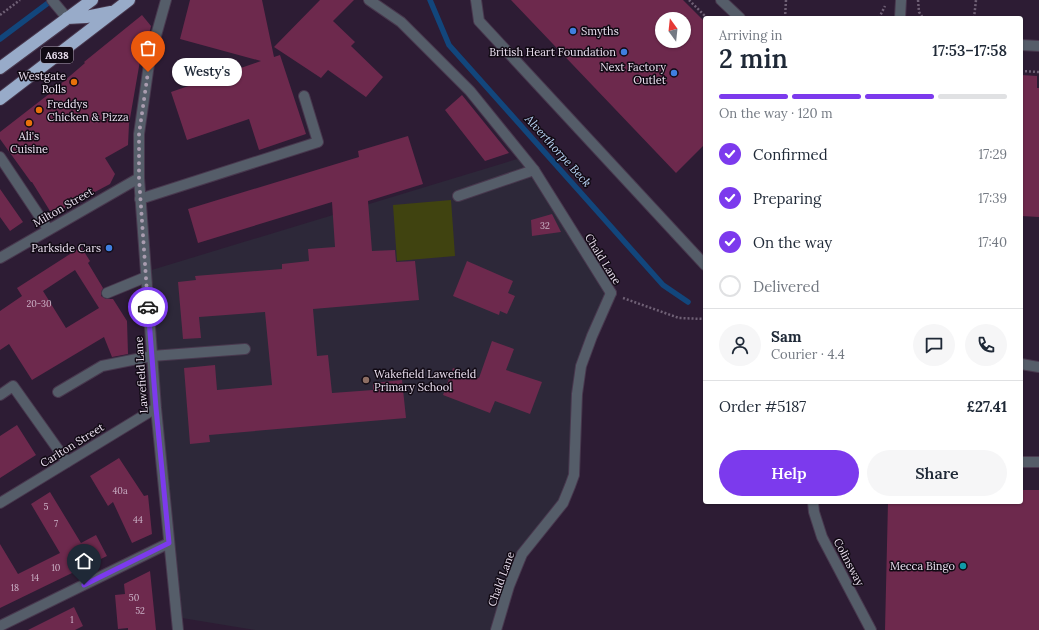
<!DOCTYPE html>
<html lang="en">
<head>
<meta charset="utf-8">
<style>
  body { margin:0; font-family:Lora,serif; background:#f6f6f7; color:#1f2937; height:100vh; display:flex; flex-direction:column; font-size:15px; white-space:nowrap }
  * { box-sizing:border-box; margin:0 }
  p { font-size:13px; color:#747a83 }
  .icon { flex:none; width:22px; height:22px; fill:none; stroke:currentColor; stroke-width:2; stroke-linecap:round; stroke-linejoin:round }
  .map { position:relative; flex:1; overflow:hidden }
  .details { position:absolute; left:703px; top:16px; width:320px; height:488px; display:flex; flex-direction:column; background:#fff; border-radius:4px; box-shadow:0 1px 3px #0004 }
  .details>* { flex:none }
  .needle { width:26px; rotate:345deg }
  .controls { position:absolute; left:655px; top:12px; display:grid; gap:8px }
  .controls a { display:grid; place-items:center; width:36px; height:36px; border-radius:50%; background:#fff; box-shadow:0 1px 3px #0004; font-size:20px }
  .pin { position:absolute; display:grid; place-items:center; width:34px; height:34px; color:#fff; margin:-41px -17px; border-radius:50% 50% 50% 0; rotate:-45deg; box-shadow:0 0 4px #0007 }
  .pin .icon { rotate:45deg }
  .courier { position:absolute; display:grid; place-items:center; width:40px; height:40px; margin:-20px; border:3px solid #7c3aed; border-radius:50%; background:#fff; color:#222; box-shadow:0 1px 5px #0007 }
  .bubble { position:absolute; height:28px; border-radius:14px; background:#fff; box-shadow:0 1px 3px #0004; font-size:13px; font-weight:600; line-height:28px; text-align:center }
  .head em { font-style:normal; font-weight:600 }
  .head div { display:flex; flex-direction:column-reverse }
  .head { display:flex; align-items:center; justify-content:space-between; height:68px; padding:0 16px }
  h1 { font-size:26px; font-weight:600; line-height:30px }
  .bar { display:grid; grid-template-columns:repeat(4,1fr); gap:6px 4px; align-content:center; height:48px; padding:0 16px }
  .bar i { height:5px; border-radius:3px; background:#e0e1e3 }
  .bar .selected { background:#7c3aed }
  .bar p { grid-column:span 4 }
  .line { display:flex; align-items:center; gap:10px; padding:0 16px; border-top:1px solid #e0e1e3 }
  .line div { flex:1 }
  .round { display:grid; place-items:center; flex:none; width:42px; height:42px; border-radius:21px; background:#f6f6f7 }
  ol { padding:0 16px; list-style:none }
  li { display:flex; align-items:center; gap:12px; height:44px }
  li p { margin-inline-start:auto }
  li .icon { padding:4px; border-radius:50%; background:#7c3aed; color:#fff; stroke-width:4 }
  li:last-child { color:#747a83 }
  li i { width:22px; height:22px; border:2px solid #e0e1e3; border-radius:50% }
  .primary-button { display:flex; gap:8px; margin-top:auto; padding:8px 16px }
  .primary-button a { flex:1; height:46px; border-radius:24px; background:#7c3aed; color:#fff; font-size:16px; font-weight:600; line-height:46px; text-align:center }
  .primary-button a+a { background:#f6f6f7; color:#1f2937 }
  .map>svg:first-child { display:block }
  .education { fill:#2d2839 }
  .green { fill:#404310 }
  .lines { fill:none; stroke-linecap:round; stroke-linejoin:round }
  .stream { stroke:#12467c; stroke-width:5.5 }
  .building { fill:#6d294d; fill-rule:evenodd }
  .lane-casing { stroke:#48384e; stroke-width:12 }
  .street-casing { stroke:#48384e; stroke-width:12 }
  .highway-casing { stroke:#48384e; stroke-width:14 }
  .path { stroke:#6f6075; stroke-width:2.5; stroke-dasharray:2 2; stroke-linecap:butt }
  .lane { stroke:#555d69; stroke-width:10 }
  .street { stroke:#555d69; stroke-width:10 }
  .highway { stroke:#98abc9; stroke-width:12 }
  .done { stroke:#a99caf; stroke-width:4; stroke-dasharray:0 7.2 }
  .route { stroke:#7c3aed; stroke-width:5 }
  .shop-dot { fill:#3f7fe0; stroke:#110a14; stroke-width:1.5 }
  .food-dot { fill:#e8710a; stroke:#110a14; stroke-width:1.5 }
  .education-dot { fill:#8d6e63; stroke:#110a14; stroke-width:1.5 }
  .culture-dot { fill:#0f9aa8; stroke:#110a14; stroke-width:1.5 }
  .labels { text-anchor:middle; stroke-width:3; stroke-linejoin:round; paint-order:stroke }
  .number-label { font-size:9px; fill:#ccb3c8 }
  .shield { fill:#110a14; stroke:#aaa0af; stroke-width:1 }
  .shield-label { font-size:10px; font-weight:bold; fill:#ece1f1 }
  .poi-label { font-size:11px; fill:#ece1f1; stroke:#110a14; text-anchor:end }
  .street-label { font-size:11px; fill:#ece1f1; stroke:#110a14 }
  .water-label { font-size:12px; font-style:italic; fill:#b9d4f5; stroke:#110a14 }
</style>
</head>
<body>
<div class="map">
<svg width="1039" height="630" viewBox="0 0 1039 630">
  <rect width="100%" height="100%" fill="#2d1c34"/>
  <path class="education" d="M524 157 611 293 581 366 570 486 522 554 495 630H255L176 617 145 272Z"/>
  <path class="green" d="M451 200 455 256 397 261 393 205Z"/>
  <g class="lines">
    <path class="stream" d="M430 0 449 45 663 285 688 302
      M0 39 52 0"/>
  </g>
  <path class="building" d="M190 0H262L274 57 280 55 306 134 259 150 249 119 187 140 171 92 261 61 180 39Z
    M320 0H354L333 21 355 42 351 46 383 77 366 97 328 70 321 78 274 47Z
    M511 0H683L705 22V144L676 173ZM662 19H684V41H662Z
    M142 15 151 26 145 52 141 55 129 124 128 145 105 158 115 174 110 184 57 212 50 211 32 182H31L0 139V132L49 94 85 63 84 62Z
    M1021 75 1037 76V88H1039V217L1021 216Z
    M462 95 509 153 485 161 445 110Z
    M408 136 423 184 368 201 372 251 395 250 396 262 415 261 419 300 313 309 317 356 328 355 332 393 373 390V383L402 380 406 418 209 435 210 442 190 444 184 368 215 365 217 390 272 385 265 312 199 317 201 338 183 339 178 282 196 280 195 276 282 269V264L309 261 308 249 335 247 332 202 198 243 188 209 359 157 358 151Z
    M0 189 23 222 10 231 0 217Z
    M552 214 561 232 532 236 531 220Z
    M81 247 90 261 88 263 103 288 101 292V296L106 299H113L127 321 128 354 112 357 104 337 32 380 9 344 0 350V311L22 296 17 288ZM75 270 99 308 66 328 43 291Z
    M467 261 513 281 508 293 515 296 507 314 500 311 499 315 453 296Z
    M492 341 514 349 506 370 542 382 530 414 495 401 490 413 443 395 453 368 479 378Z
    M17 425 36 455 0 478V436Z
    M119 458 144 496 148 495 152 534 132 543 113 502 108 506 90 476Z
    M1021 490H1039V630H885L888 502H1021Z
    M50 492 81 543 96 535 107 556 0 608V544L18 574 60 553 31 504Z
    M150 571 156 630H128V628L118 629 115 595 125 594 124 584Z
    M74 607 83 626 75 630H28Z"/>
  <g class="lines">
    <g class="lane-casing">
      <path id="lane" d="M476 0 479 21 705 265
        M721 0 740 18
        M900 18 901 0
        M1021 45 1039 46
        M458 196 534 170
        M140 199 318 142 304 96
        M107 293 146 277
        M58 392 102 366 152 356 245 349
        M0 395 13 386 67 462
        M1021 462H1039
        M496 630 509 586 522 554 563 503 570 486 574 475 577 394 581 366 592 336 611 293"/>
    </g>
    <g class="street-casing">
      <path id="street" d="M52 0 67 18
        M166 0 150 57 139 134V178L156 408 178 630
        M369 0 401 22 470 91 534 170 611 293
        M0 157 48 229
        M0 258 139 178
        M1021 364 1039 367
        M813 502 814 512 822 537 871 630
        M0 503 156 408
        M0 626 169 543"/>
    </g>
    <g class="highway-casing">
      <path id="highway" d="M67 18 86 17 111 12
        M0 68 92 0
        M0 99 129 0"/>
    </g>
    <path class="path" d="M689 0 707 18
      M918 0 919 12 923 18
      M0 15 20 0
      M785 18 786 0
      M879 18 885 6
      M974 18 976 0
      M1021 71 1039 72
      M623 298 679 318 705 319"/>
    <use href="#lane" class="lane"/>
    <use href="#street" class="street"/>
    <use href="#highway" class="highway"/>
  </g>
  <g class="lines">
    <path class="done" d="M148 307 139 178V134L148 72"/>
    <path class="route" d="M84 585 169 543 156 408 148 307"/>
  </g>
  <g class="shop-dot">
    <circle cx="573" cy="31" r="4"/>
    <circle cx="624" cy="52" r="4"/>
    <circle cx="674" cy="73" r="4"/>
    <circle cx="109" cy="248" r="4"/>
  </g>
  <g class="food-dot">
    <circle cx="74" cy="82" r="4"/>
    <circle cx="39" cy="110" r="4"/>
    <circle cx="29" cy="123" r="4"/>
  </g>
  <circle class="education-dot" cx="366" cy="380" r="4"/>
  <circle class="culture-dot" cx="963" cy="566" r="4"/>
  <g class="labels">
    <g class="number-label">
      <text x="545" y="229">32</text>
      <text x="39" y="307">20-30</text>
      <text x="120" y="494">40a</text>
      <text x="46" y="510">5</text>
      <text x="138" y="523">44</text>
      <text x="56" y="527">7</text>
      <text x="56" y="571">10</text>
      <text x="35" y="581">14</text>
      <text x="15" y="591">18</text>
      <text x="134" y="601">50</text>
      <text x="140" y="614">52</text>
      <text x="72" y="623">1</text>
    </g>
    <rect class="shield" x="41" y="47" width="32" height="16" rx="3"/>
    <g class="shield-label">
      <text x="57" y="59">A638</text>
    </g>
    <g class="poi-label">
      <text x="581" y="35" text-anchor="start">Smyths</text>
      <text x="616" y="56">British Heart Foundation</text>
      <text x="666" y="71">Next Factory<tspan x="666" dy="13">Outlet</tspan></text>
      <text x="66" y="80">Westgate<tspan x="66" dy="13">Rolls</tspan></text>
      <text x="47" y="108" text-anchor="start">Freddys<tspan x="47" dy="13">Chicken &amp; Pizza</tspan></text>
      <text x="29" y="140" text-anchor="middle">Ali's<tspan x="29" dy="13">Cuisine</tspan></text>
      <text x="101" y="252">Parkside Cars</text>
      <text x="374" y="378" text-anchor="start">Wakefield Lawefield<tspan x="374" dy="13">Primary School</tspan></text>
      <text x="955" y="570">Mecca Bingo</text>
    </g>
    <g class="street-label">
      <text transform="translate(63 207) rotate(-30)" y="4">Milton Street</text>
      <text transform="translate(603 259) rotate(58)" y="4">Chald Lane</text>
      <text transform="translate(141 375) rotate(-94)" y="4">Lawefield Lane</text>
      <text transform="translate(72 445) rotate(-32)" y="4">Carlton Street</text>
      <text transform="translate(849 562) rotate(62)" y="4">Colinsway</text>
      <text transform="translate(501 579) rotate(-70)" y="4">Chald Lane</text>
    </g>
    <g class="water-label">
      <text transform="translate(558 151) rotate(48)" y="4">Alverthorpe Beck</text>
    </g>
  </g>
</svg>
<div class="controls">
<a><svg class="needle" viewBox="-14 -14 28 28"><path d="M0-13l5 13h-10z" fill="#e53935"/><path d="M0 13l5-13h-10z" fill="#747a83"/></svg></a>
</div>
<div class="pin" style="left:148px;top:72px;background:#ea580c"><svg class="icon" aria-label="bag" viewBox="0 0 24 24"><path d="M5 8h14l-1 12H6zM9 8a3 3 0 0 1 6 0"/></svg></div>
<div class="pin" style="left:84px;top:585px;background:#1f2937"><svg class="icon" aria-label="home" viewBox="0 0 24 24"><path d="M3 11l9-7 9 7M6 9v11h12V9"/></svg></div>
<div class="courier" style="left:148px;top:307px"><svg class="icon" aria-label="car" viewBox="0 0 24 24"><path d="M5 17H2v-5l4-1 3-4h7l3 4 3 1v5h-3M9 17h6M6 11h13"/><circle cx="7" cy="17" r="2"/><circle cx="17" cy="17" r="2"/></svg></div>
<div class="bubble" style="left:172px;top:58px;width:70px">Westy's</div>
<section class="details">
<div class="head"><div><h1>2 min</h1><p>Arriving in</p></div><em>17:53–17:58</em></div>
<div class="bar"><i class="selected"></i><i class="selected"></i><i class="selected"></i><i></i><p>On the way · 120 m</p></div>
<ol>
<li><svg class="icon" aria-label="check" viewBox="0 0 24 24"><path d="M5 12l5 5 9-10"/></svg>Confirmed<p>17:29</p></li>
<li><svg class="icon" aria-label="check" viewBox="0 0 24 24"><path d="M5 12l5 5 9-10"/></svg>Preparing<p>17:39</p></li>
<li><svg class="icon" aria-label="check" viewBox="0 0 24 24"><path d="M5 12l5 5 9-10"/></svg>On the way<p>17:40</p></li>
<li><i></i>Delivered</li>
</ol>
<div class="line" style="height:72px"><a class="round"><svg class="icon" aria-label="person" viewBox="0 0 24 24"><circle cx="12" cy="8" r="4"/><path d="M4 21q1-7 8-7t8 7"/></svg></a><div><b>Sam</b><p>Courier · 4.4</p></div><a class="round"><svg class="icon" aria-label="chat" viewBox="0 0 24 24"><path d="M4 5h16v11H9l-5 4z"/></svg></a><a class="round"><svg class="icon" aria-label="phone" viewBox="0 0 24 24"><path d="M5 4h4l2 5-3 2q2 4 5 5l2-3 5 2v4C11 20 4 13 5 4z"/></svg></a></div>
<div class="line" style="height:52px"><div>Order #5187</div><b>£27.41</b></div>
<div class="primary-button"><a>Help</a><a>Share</a></div>
</section>
</div>
</body>
</html>
